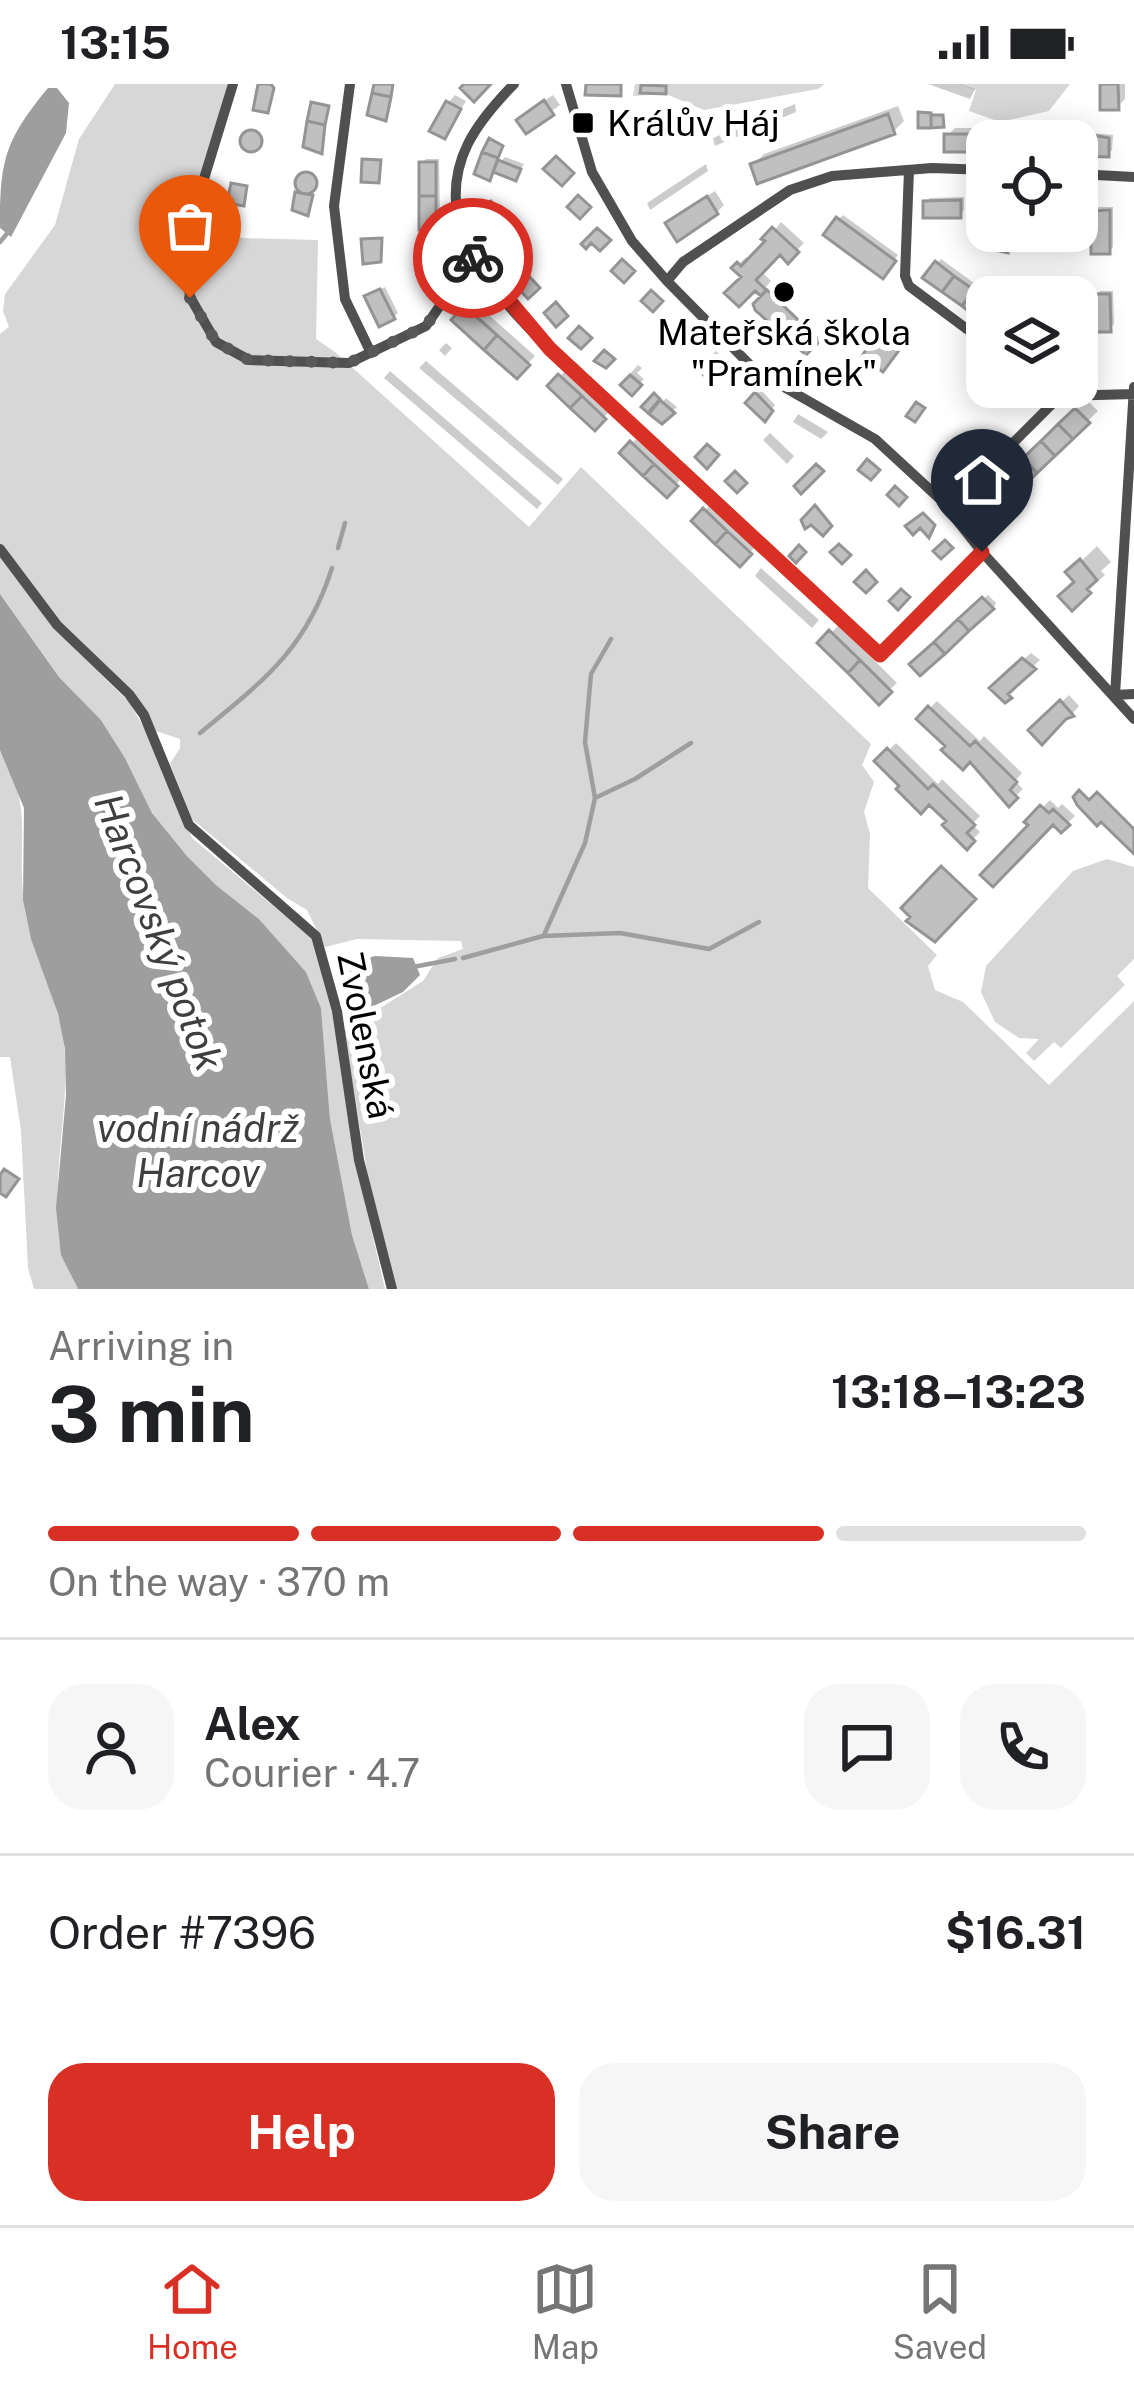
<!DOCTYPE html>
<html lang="en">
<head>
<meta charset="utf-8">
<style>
  body { margin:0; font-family:"Public Sans",sans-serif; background:#f6f6f6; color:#202124; height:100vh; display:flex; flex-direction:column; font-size:45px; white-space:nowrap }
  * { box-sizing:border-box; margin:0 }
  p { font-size:39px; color:#757577 }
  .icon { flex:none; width:66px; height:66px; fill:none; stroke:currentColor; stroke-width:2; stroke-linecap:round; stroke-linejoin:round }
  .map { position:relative; height:1205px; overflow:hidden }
  .details { display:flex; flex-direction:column; background:#fff; flex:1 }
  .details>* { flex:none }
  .controls { position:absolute; left:966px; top:36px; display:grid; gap:24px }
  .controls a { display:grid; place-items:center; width:132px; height:132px; border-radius:24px; background:#fff; box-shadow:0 6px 30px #0003; font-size:60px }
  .pin { position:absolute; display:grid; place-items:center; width:102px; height:102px; color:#fff; margin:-123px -51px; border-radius:50% 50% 50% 0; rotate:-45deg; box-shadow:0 0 12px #0007 }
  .pin .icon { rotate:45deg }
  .courier { position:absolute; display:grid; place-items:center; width:120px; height:120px; margin:-60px; border:9px solid #d93025; border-radius:50%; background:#fff; color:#222; box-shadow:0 3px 15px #0007 }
  .summary em { font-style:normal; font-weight:700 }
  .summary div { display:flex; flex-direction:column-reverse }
  .summary { display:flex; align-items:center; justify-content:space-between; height:204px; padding:0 48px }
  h1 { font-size:78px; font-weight:700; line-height:90px }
  .bar { display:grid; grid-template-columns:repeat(4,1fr); gap:18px 12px; align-content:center; height:144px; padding:0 48px }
  .bar i { height:15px; border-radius:9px; background:#e0e0e0 }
  .bar .selected { background:#d93025 }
  .bar p { grid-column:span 4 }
  .line { display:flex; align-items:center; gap:30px; padding:0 48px; border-top:3px solid #e0e0e0 }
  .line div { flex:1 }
  .round { display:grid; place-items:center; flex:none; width:126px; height:126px; border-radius:36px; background:#f6f6f6 }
  .primary-button { display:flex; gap:24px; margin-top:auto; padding:24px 48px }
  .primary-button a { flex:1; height:138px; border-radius:36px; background:#d93025; color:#fff; font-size:48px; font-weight:700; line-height:138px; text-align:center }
  .primary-button a+a { background:#f6f6f6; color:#202124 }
  .status { display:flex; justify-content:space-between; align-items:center; height:84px; padding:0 60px; background:#fff; direction:ltr }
  .status svg { height:33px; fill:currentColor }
  .dock { display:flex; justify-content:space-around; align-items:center; height:168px; border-top:3px solid #e0e0e0; background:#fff; font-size:33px; color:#757577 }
  .dock a { display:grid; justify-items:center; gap:6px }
  .dock .selected { color:#d93025 }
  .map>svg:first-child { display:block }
  .green { fill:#d7d7d7 }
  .water { fill:#9e9e9e }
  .shadow { fill:#0003 }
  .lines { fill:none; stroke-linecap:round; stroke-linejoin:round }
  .stream { stroke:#9e9e9e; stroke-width:4.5 }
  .building { fill:#c0c0c0; stroke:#949494; stroke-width:3 }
  .street { stroke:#505050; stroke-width:10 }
  .done { stroke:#595959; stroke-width:12; stroke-dasharray:0 21.6 }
  .route { stroke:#d93025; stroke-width:15 }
  .poi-dot { fill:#000; stroke:#fff; stroke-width:4.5 }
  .labels { text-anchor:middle; stroke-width:12; stroke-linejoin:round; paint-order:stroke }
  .poi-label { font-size:36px; fill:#000; stroke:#fff; text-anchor:start }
  .street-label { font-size:36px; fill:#000; stroke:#fff }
  .water-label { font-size:39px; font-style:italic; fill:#3f3f3f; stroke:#fff }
</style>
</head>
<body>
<div class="status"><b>13:15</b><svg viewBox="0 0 49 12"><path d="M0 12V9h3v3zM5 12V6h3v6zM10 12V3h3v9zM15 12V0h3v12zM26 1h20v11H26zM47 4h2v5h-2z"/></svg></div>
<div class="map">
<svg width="1134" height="1205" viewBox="0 0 1134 1205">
  <rect width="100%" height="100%" fill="#fff"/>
  <path class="green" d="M115 0H233L194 123 200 129 216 133 241 154 318 156 316 255 335 268 529 443 581 383 871 660 862 681 874 698 864 728 870 750 868 804 937 871 928 882 935 906 963 918 1049 1001 1134 917V1205H396L373 1123 344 947 423 897 438 874 463 865 461 857 357 855 325 863 307 826 287 814 192 735 170 680 180 664V655L156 647 131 608 60 540 0 459V250L9 243 3 227 5 210 55 141 79 55Z
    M635 0H825L818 5 704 26 666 10 633 12Z
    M959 0H1070L1049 27 1000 38 969 27 976 6Z
    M0 471 51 541 129 618 149 652 192 754 313 855 333 928 355 1076 385 1205H369L352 1151 330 1035 321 924 306 888 259 835 216 801 187 772 152 729 125 674 101 636 59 593 0 510Z
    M0 666C35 723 16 759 24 818 30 870 61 916 65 969 70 1046 38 1134 78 1205H34L28 1184 21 1047 10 973H0Z
    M1107 775 1134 783V875L1117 892 1125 901 1061 964 1054 958 1034 977 1026 969 1039 955 1019 954 995 938 981 908 986 882 1073 787Z"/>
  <path class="water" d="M48 4H57L69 19 66 49 11 153 0 144C0 77 4 57 48 4Z
    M0 510 59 593 101 636 125 674 152 729 187 772 216 801 259 835 306 888 321 924 330 1035 352 1151 369 1205H78L61 1171 56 1124 66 1011 65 965 58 930 31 855 23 816 24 724 0 666Z
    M375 872 413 874 420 891 403 908 361 928 348 880Z"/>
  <path class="shadow" d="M928 0H960L975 5 970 15Z
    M1103 0H1125V15L1117 23Z
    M455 11 466 17 444 52 448 19Z
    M553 11 560 21 527 46V29Z
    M795 20 796 28 715 62 713 54Z
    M898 22 904 37 893 48 753 81 764 70Z
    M702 39 706 47 696 52 692 44Z
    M1032 43 1113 51 1112 66 1108 70 1077 69V57H1024Z
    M955 44H994V57L947 52Z
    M249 46 261 49 257 65 245 63Z
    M505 73 524 80 516 94 494 85Z
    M426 75H439L440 138 435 142 422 80Z
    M706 80 708 87 650 126 647 119Z
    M314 89 308 128 295 124 300 92Z
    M715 107 724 121 717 128 676 133Z
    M964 113V126L960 131 926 118 930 114Z
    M1099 123H1113V163L1109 167 1094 128Z
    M843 131 898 171 887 187 839 135Z
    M781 138 804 159 788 175 780 167 761 187 771 197 766 203 819 254 806 267 765 212 736 183 746 173 751 177Z
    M444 161 453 168 435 193 440 165Z
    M941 175 993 213H987V237L926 193Z
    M385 203 398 229 393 233 372 209Z
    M1100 207H1113L1114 240 1109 245 1095 212Z
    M473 217 535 272 517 291 455 236Z
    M446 259 452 264 445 272 439 266Z
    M716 267 728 279 712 292 702 282Z
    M426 277 563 395 558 401 419 284Z
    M638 281 642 284 637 289 644 295 632 308 624 297Z
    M390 287 542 419 537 425 384 294Z
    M564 288 608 329 595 343 551 302Z
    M761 306 775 321 765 334 749 319Z
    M666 314 677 323 662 336 653 329Z
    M1087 316 1098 327 985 436 975 425Z
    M798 330 828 348 821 355 793 338Z
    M770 349 794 372 787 380 763 356Z
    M636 355 680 396 667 410 623 369Z
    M709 422 754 464 740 479 695 437Z
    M1097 462 1111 478 1101 487 1105 491 1072 522 1077 497 1070 488Z
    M761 484 819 536 812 544 755 492Z
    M988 511 996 519 993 525 914 580Z
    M839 541 897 599 879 616 821 559Z
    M1031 569 1040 576 1014 601 1017 604 1006 615 993 603Z
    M1069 611 1079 622 1073 629 1032 646Z
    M937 617 980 657 984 652 1022 689 1015 697 1023 705 1009 718 971 674 949 662 920 634Z
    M896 659 938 700 942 695 980 732 972 740 980 748 967 761 929 717 904 702 878 677Z
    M1050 716 1058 724 1062 720 1075 732 1061 745 1053 737 1032 741 1028 738Z"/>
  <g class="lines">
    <path class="stream" d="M0 158 9 147
      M338 464 345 439
      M200 649C263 597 306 566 332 484
      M595 714 585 658 591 590 611 555
      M544 851 585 759 595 714 635 695 691 659
      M463 874 543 852 620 849 709 865 759 838
      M413 883 455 875"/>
  </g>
  <path class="building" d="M258 0H271L274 4 268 29 253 26Z
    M374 0H393L391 13 372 9Z
    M464 0H491L474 18 460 4Z
    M586 0H621V12L585 11Z
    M1100 0H1118L1119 26H1100Z
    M641 1 666 2V10L640 9Z
    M372 9 391 13 386 37 367 31Z
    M544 16 554 31 526 50 516 36Z
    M446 17 461 25 445 55 429 47Z
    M311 18 329 22 325 41 307 37Z
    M918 28 931 29V44H918Z
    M888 30 895 50 757 100 750 80Z
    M931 31H943L944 43 931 44Z
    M307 37 325 41 322 70 303 63Z
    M240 57a11 11 0 1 1 22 0a11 11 0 1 1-22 0Z
    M1021 49H1055L1066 52V57H1021Z
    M944 50H988L987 68H944Z
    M1087 50 1109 54V73L1077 72V57H1066V52Z
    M489 54 503 62 498 74 482 68Z
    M482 68 498 74 490 97 474 90Z
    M556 72 574 89 562 102 543 85Z
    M362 75 381 76 379 99 361 98Z
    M498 76 521 85 516 97 493 88Z
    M419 78H436V112H419Z
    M295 99a11 11 0 1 1 22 0a11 11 0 1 1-22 0Z
    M231 99 247 102 244 122 227 119Z
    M295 108 313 111 308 132 292 126Z
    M578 111 591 123 580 135 567 123Z
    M419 112H436V145L419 146Z
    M707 112 718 130 677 158 665 139Z
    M961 116V134H923V117Z
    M491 117 495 133 478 137 476 121Z
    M1110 126V170H1091V127Z
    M836 133 896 177 883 195 823 151Z
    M772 143 799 168 788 180 780 171 756 196 766 206 761 212 755 207 739 223 724 209 741 193 731 184 737 178 741 182 765 157 761 155Z
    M597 144 611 156 600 167 591 159 586 165 581 160Z
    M991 147H1008V169L990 165Z
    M1046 147H1064V164H1046Z
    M382 154 381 178 363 180 361 155Z
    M509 157 517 170 502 179 494 166Z
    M437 163 451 174 431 201 417 191Z
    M622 175 635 187 624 199 611 187Z
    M935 177 954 192 942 208 922 194Z
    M528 191 540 204 528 215 516 202Z
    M954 192 974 206 962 222 942 208Z
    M380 205 395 235 379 243 364 212Z
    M651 206 663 217 653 228 641 217Z
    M767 206 820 257 806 271 755 226 753 220Z
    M974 206 987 215V229L981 237 962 222Z
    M1092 210H1110L1111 248H1093Z
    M556 218 568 232 556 243 544 229Z
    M464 222 497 251 484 266 451 236Z
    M681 235 693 247 683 257 671 246Z
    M579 242 592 254 581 265 568 254Z
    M883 242 905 258 883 288 861 273Z
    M497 251 530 281 517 295 484 266Z
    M604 266 615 275 606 284 594 277Z
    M700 283a11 11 0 1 1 22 0a11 11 0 1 1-22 0Z
    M558 290 582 312 570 324 547 302Z
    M630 291 642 301 632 312 620 301Z
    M755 308 773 327 765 338 745 319Z
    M654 309 660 315 648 329 641 323Z
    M582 312 606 335 595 347 570 324Z
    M660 316 675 329 662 340 649 330Z
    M916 318 925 324 915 338 906 332Z
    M1075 324 1090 339 1073 355 1058 340Z
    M1058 340 1073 355 1055 372 1041 357Z
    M630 357 654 380 643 392 619 369Z
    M1041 357 1055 372 1037 389 1023 374Z
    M707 360 719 371 707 385 695 373Z
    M1023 374 1037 389 1020 406 1006 391Z
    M867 375 880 386 871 396 858 386Z
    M654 380 678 402 667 414 643 392Z
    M816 380 824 387 801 410 794 402Z
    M735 387 747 399 737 409 725 397Z
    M1006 391 1020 406 1003 422 988 408Z
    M895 402 907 413 899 422 887 411Z
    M988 408 1003 422 985 440 971 425Z
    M815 421 832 442 823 452 811 441 805 445 801 436Z
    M703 424 727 447 715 460 691 437Z
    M923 429 935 441 929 454 920 444 913 451 905 442Z
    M727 447 752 470 740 483 715 460Z
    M945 456 953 464 941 475 933 467Z
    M839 460 851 471 842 480 830 468Z
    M799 461 806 468 796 479 789 472Z
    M1080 475 1097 496 1087 505 1091 509 1072 527 1058 512 1074 498 1065 488Z
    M866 486 877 498 866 509 854 498Z
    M901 505 910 513 898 526 889 517Z
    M982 513 994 525 969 547 958 535Z
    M958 535 969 547 945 570 934 558Z
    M829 546 860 576 848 589 817 559Z
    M934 558 945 570 920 592 909 580Z
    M1022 574 1036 585 1008 610 1012 614 1005 619 989 604Z
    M860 576 892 608 879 621 848 589Z
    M1060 616 1074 632 1066 635 1042 661 1028 646Z
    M928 622 970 662 975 657 1017 698 1010 706 1018 714 1009 723 970 678 963 686 941 666 945 662 916 635Z
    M887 664 928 705 933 700 975 741 967 749 975 757 967 766 942 741 946 737 929 721 921 730 896 705 899 702 874 677Z
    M1079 706 1089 716 1097 708 1134 745V770L1101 738 1097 742 1077 721 1073 713Z
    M1040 721 1049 729 1053 725 1070 741 1061 749 1053 741 993 803 980 791 1028 741 1024 738Z
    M941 782 976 815 935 858 906 837 910 833 901 824Z
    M4 1085 19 1095 6 1113 0 1109V1091Z"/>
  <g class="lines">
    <path class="street" d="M233 0 184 160 190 213 216 258 249 276 349 279 426 242 474 172
      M350 0 334 122 345 215 371 269
      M514 0C476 39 447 77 458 135 474 215 615 322 674 377 743 441 811 506 880 571L982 468
      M566 0 592 88 632 157 667 197 756 287 875 355 940 415 982 468 1134 635
      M909 86 905 192 909 202 987 260
      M1077 90 1134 93
      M667 197 683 178 790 106 832 92 932 84 987 86
      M940 415 987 385 1060 312 1134 310
      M0 465 57 541 129 610 144 631 189 741 316 852 337 927 359 1076 392 1205
      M1115 611 1134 303
      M1115 611 1134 610"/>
  </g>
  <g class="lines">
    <path class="done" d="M190 214 216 258 249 276 349 279 426 242 473 174"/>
    <path class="route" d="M473 174 550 265 880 571 982 468"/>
  </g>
  <g class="poi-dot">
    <rect x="571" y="27" width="24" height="24" rx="6"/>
    <circle cx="784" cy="208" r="12"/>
  </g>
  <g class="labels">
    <g class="poi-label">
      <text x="607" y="52">Králův Háj</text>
      <text x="784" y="261" text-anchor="middle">Mateřská škola<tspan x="784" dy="41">"Pramínek"</tspan></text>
    </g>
    <g class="street-label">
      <text transform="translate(366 951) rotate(79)" y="13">Zvolenská</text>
    </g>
    <g class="water-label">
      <text transform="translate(159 848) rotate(69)" y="14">Harcovský potok</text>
      <text x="198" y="1058">vodní nádrž<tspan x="198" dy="45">Harcov</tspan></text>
    </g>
  </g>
</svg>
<div class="controls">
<a><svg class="icon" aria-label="locate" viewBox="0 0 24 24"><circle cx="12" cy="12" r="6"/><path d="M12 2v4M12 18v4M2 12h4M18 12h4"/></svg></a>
<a><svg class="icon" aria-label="layers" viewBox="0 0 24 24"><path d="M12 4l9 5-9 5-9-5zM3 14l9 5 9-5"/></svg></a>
</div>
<div class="pin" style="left:190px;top:214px;background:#ea580c"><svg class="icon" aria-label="bag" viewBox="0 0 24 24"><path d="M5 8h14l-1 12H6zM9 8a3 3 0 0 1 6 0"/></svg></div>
<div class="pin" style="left:982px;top:468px;background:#1f2937"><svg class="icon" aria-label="home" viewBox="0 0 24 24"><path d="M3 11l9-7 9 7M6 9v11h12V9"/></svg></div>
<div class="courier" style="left:473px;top:174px"><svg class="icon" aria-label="bike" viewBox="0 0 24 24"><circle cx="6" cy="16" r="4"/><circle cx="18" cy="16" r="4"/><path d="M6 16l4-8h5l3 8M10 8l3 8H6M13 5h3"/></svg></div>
</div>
<section class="details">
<div class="summary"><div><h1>3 min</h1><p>Arriving in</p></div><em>13:18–13:23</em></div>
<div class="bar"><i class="selected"></i><i class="selected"></i><i class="selected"></i><i></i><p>On the way · 370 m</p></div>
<div class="line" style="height:216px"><a class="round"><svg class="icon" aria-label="person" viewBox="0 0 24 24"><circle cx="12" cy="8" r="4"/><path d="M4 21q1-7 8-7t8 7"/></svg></a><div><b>Alex</b><p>Courier · 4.7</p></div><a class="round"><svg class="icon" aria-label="chat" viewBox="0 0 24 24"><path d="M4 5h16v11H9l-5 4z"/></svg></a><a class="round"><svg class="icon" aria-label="phone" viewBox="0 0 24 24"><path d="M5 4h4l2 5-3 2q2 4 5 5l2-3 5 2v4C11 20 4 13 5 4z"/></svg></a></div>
<div class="line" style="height:156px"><div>Order #7396</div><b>$16.31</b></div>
<div class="primary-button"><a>Help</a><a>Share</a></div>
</section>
<nav class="dock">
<a class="selected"><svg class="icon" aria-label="home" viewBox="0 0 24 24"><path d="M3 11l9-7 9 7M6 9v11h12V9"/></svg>Home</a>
<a><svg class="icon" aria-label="map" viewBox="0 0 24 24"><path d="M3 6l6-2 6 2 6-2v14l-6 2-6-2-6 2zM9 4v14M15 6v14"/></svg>Map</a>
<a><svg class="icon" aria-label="saved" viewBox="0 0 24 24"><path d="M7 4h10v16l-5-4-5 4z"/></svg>Saved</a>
</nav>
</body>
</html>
